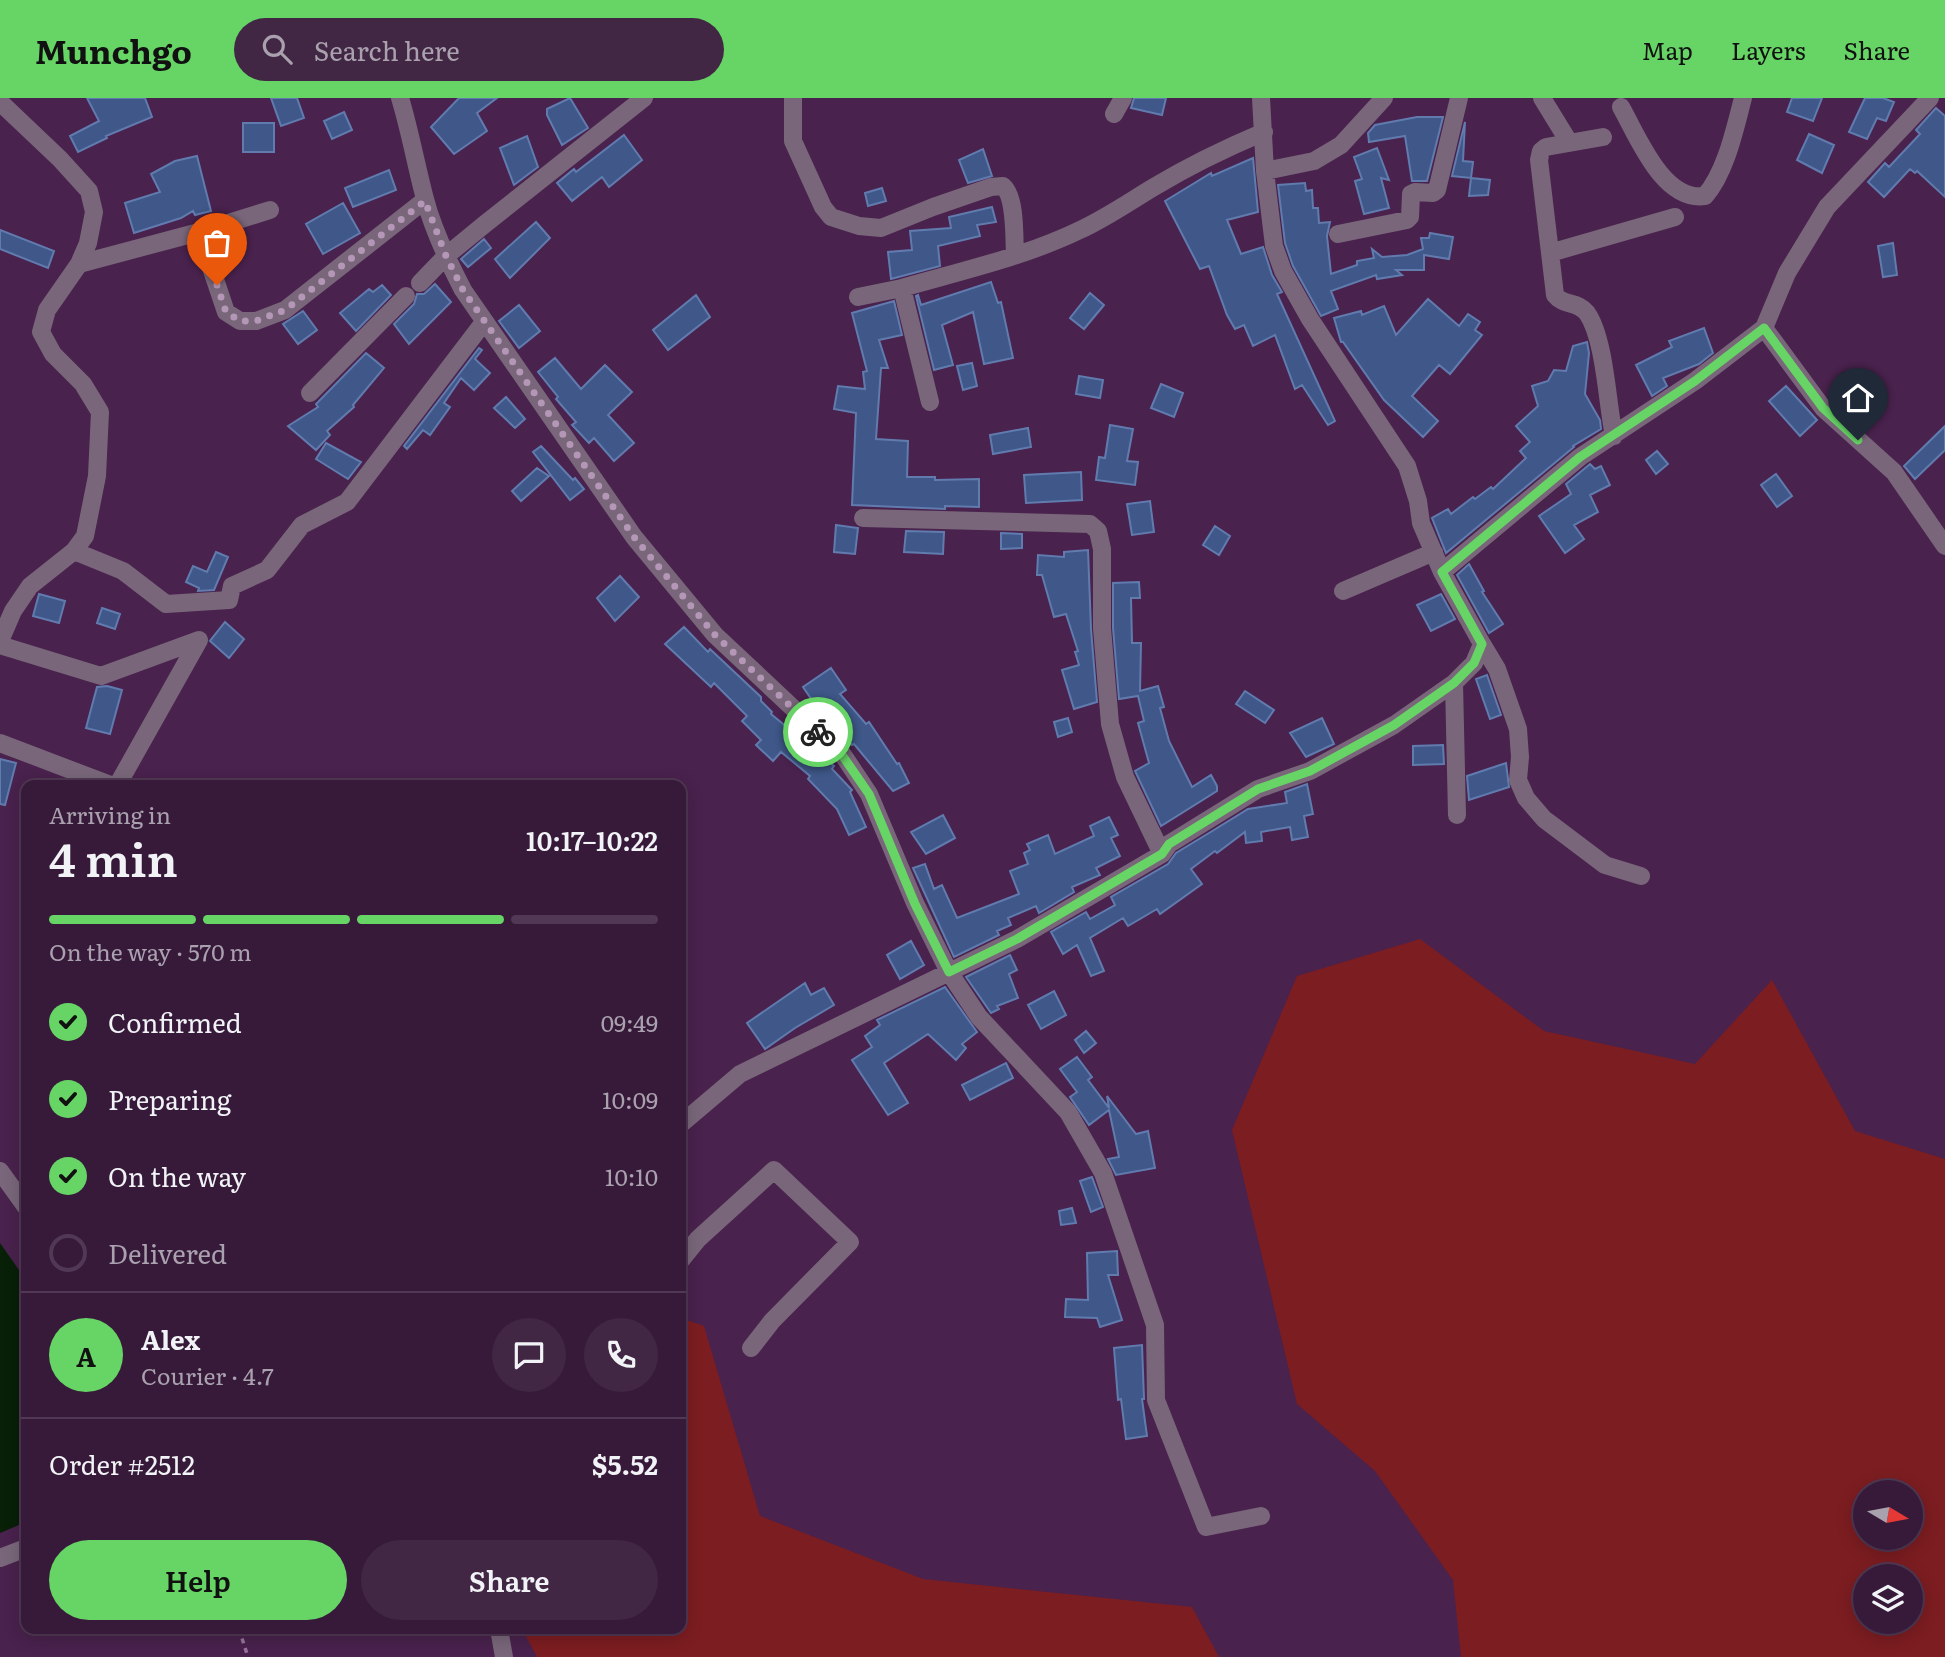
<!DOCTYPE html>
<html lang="en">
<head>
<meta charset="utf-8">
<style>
  body { margin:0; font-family:Literata,serif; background:#422745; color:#f1f3f6; height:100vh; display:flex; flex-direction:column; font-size:26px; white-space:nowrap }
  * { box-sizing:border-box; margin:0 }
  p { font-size:23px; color:#aaa1af }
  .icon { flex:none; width:38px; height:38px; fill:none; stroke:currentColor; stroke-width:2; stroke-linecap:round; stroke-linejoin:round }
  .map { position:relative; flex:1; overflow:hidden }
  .sheet { position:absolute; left:21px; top:682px; width:665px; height:854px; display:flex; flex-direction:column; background:#371a3a; border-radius:14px; box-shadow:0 4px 18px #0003,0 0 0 2px #513854 }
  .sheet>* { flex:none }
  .needle { width:46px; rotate:100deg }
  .buttons { position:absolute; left:1853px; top:1382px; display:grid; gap:14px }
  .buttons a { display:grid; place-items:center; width:70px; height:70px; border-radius:50%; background:#371a3a; box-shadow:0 4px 18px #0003,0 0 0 2px #513854; font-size:35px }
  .pin { position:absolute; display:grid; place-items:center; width:60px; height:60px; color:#fff; margin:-72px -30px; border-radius:50% 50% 50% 0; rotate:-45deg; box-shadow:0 0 7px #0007 }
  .pin .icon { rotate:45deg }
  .courier { position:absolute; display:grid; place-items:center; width:70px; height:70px; margin:-35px; border:5px solid #67d466; border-radius:50%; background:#fff; color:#222; box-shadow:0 2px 9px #0007 }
  .head em { font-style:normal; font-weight:600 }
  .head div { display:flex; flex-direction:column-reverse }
  .head { display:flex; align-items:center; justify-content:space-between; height:119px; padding:0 28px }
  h1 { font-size:46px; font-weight:600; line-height:52px }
  .bar { display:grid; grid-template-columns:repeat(4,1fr); gap:10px 7px; align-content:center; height:84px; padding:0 28px }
  .bar i { height:9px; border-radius:5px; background:#513854 }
  .bar .on { background:#67d466 }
  .bar p { grid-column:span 4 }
  .line { display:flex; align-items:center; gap:18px; padding:0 28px; border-top:2px solid #513854 }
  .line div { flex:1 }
  .round { display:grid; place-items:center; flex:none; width:74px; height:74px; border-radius:37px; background:#422745 }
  ol { padding:0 28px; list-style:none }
  li { display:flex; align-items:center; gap:21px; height:77px }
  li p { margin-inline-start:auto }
  li .icon { padding:7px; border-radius:50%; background:#67d466; color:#111; stroke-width:4 }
  li:last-child { color:#aaa1af }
  li i { width:38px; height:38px; border:4px solid #513854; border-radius:50% }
  .button { display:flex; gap:14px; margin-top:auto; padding:14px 28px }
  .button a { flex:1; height:80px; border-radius:42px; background:#67d466; color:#111; font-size:28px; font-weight:600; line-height:80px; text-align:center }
  .button a+a { background:#422745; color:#f1f3f6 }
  header { display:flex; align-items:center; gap:42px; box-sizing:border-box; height:98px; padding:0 35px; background:#67d466; color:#111 }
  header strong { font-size:33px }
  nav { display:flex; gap:38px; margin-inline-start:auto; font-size:24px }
  .search { width:490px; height:63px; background:#422745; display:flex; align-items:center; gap:18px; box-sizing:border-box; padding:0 24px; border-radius:38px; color:#aaa1af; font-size:26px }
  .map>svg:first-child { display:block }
  .green { fill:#7c1d21; fill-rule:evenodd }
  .water { fill:#081f08 }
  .building { fill:#3f5889; stroke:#617baf; stroke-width:2 }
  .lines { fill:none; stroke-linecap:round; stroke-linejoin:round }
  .path { stroke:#957598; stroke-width:3.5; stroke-dasharray:5 5; stroke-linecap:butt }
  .minor { stroke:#79667a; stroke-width:18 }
  .done { stroke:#b496b6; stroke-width:7; stroke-dasharray:0 12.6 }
  .route { stroke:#67d466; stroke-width:9 }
</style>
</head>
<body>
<header>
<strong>Munchgo</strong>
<div class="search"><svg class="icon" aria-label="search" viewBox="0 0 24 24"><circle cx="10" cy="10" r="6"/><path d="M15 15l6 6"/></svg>Search here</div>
<nav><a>Map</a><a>Layers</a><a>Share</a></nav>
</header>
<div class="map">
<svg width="1945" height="1559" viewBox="0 0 1945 1559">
  <rect width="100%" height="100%" fill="#49224d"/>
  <path class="green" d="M1420 841 1544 933 1695 966 1772 882 1855 1033 1945 1061V1559H1461L1453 1482 1375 1373 1297 1306 1232 1032 1297 878ZM1866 1395H1911V1440H1866ZM1866 1479H1911V1524H1866Z
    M681 1220 704 1228 760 1418 923 1481 1192 1509 1219 1559H537L522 1531H681Z"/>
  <path class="water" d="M0 1145 26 1182V1424L0 1435Z"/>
  <path class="building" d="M87 0H145L152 19 106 38 107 40 78 54 70 38 99 23Z
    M271 0H297L304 20 281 28Z
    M459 0H497L477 15 487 33 454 56 431 29Z
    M570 0 588 30 562 47 547 17V11Z
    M1134 0H1166L1162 17 1131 10Z
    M1792 0H1822L1813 23 1787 14Z
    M1865 0H1883L1894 4 1886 23 1877 20 1867 41 1849 34Z
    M1936 10 1945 18V99L1917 73 1915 75 1910 71 1884 99 1868 84 1885 65 1889 69 1920 36 1916 32Z
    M344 14 352 32 332 41 324 23Z
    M1417 19H1443L1427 83H1412L1405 38 1369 44 1368 35 1375 27Z
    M1465 24 1463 63 1473 64 1471 80 1452 78Z
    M243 25H274V54H243Z
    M1809 36 1834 47 1822 75 1797 62Z
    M624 37 642 62 609 89 602 79 572 103 557 85 574 71 576 74Z
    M527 38 538 69 514 87 500 50Z
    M1377 50 1389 82 1381 80 1389 110 1364 116 1355 83 1362 81 1354 59Z
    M983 51 992 78 968 85 959 62Z
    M197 58 211 113 195 117 193 113 181 120 134 135 125 105 160 94 151 76 175 63Z
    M1253 60 1258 114 1227 122 1241 156 1263 149 1272 177 1282 194 1277 196 1335 323 1328 327 1302 287 1295 291 1275 237 1253 248 1244 227 1235 231 1227 217 1209 168 1200 171 1165 103 1211 75 1212 78Z
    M389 72 396 92 353 109 345 90Z
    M1471 80 1490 82 1488 97 1469 98Z
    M1305 85 1306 93 1312 92 1313 110H1318L1319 125 1330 124 1327 138 1331 176 1357 167V163L1374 160 1372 151 1382 159 1407 157 1423 151 1421 140H1429L1430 135 1453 139 1449 161 1424 157V172H1396L1402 177 1377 181 1376 177 1331 193 1338 211 1321 218 1293 168 1285 145 1278 87Z
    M882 90 886 103 868 108 865 95Z
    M343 105 360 135 323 156 306 126Z
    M992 109 996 124 977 127 980 138 938 148 940 168 891 181 888 154 912 152 910 133 951 130 949 119Z
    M536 124 550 140 510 180 495 161Z
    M0 132 54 153 48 170 0 151Z
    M484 141 491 150 468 169 461 161Z
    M1893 145 1897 177 1883 179 1878 148Z
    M991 184 998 205 1001 204 1013 260 984 266 973 214 942 227 953 267 934 272 916 198 918 197 921 207Z
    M435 186 451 204 409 246 394 226 414 206 417 196H424Z
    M382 187 391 197 356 233 340 215 369 191 373 194Z
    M1090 195 1104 207 1084 231 1070 220Z
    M696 197 710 219 668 252 653 232Z
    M1428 201 1459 228 1468 216 1480 224 1475 232 1482 237 1450 276 1439 267 1412 298 1438 323 1423 339 1384 302 1343 244H1341L1334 220 1361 213 1362 217 1384 208 1396 237Z
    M894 203 902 237 879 242 888 270H881L876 341 908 343 907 379H935V382L979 381V409L945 408V411L852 407 856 315 834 311 838 288 865 291 863 274 867 273 852 215Z
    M519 207 540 233 519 250 499 223Z
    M303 213 317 232 298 246 283 226Z
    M1704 230 1713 255 1699 266 1663 280 1667 288 1652 298 1636 267 1672 249 1669 243Z
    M1587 244 1589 255 1585 296 1600 322 1601 331 1573 348 1574 349 1446 455 1432 420 1448 411 1451 416 1473 399 1475 401 1491 389 1493 391 1526 360 1520 353 1530 344 1516 328 1538 308 1532 288 1548 283 1554 272 1566 273 1573 248Z
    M479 250 482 252 475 261 490 275 474 292 461 280 444 305 450 309 430 337 423 332 407 351 404 348Z
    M366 255 384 270 353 307 354 309 327 333 330 337 316 352 288 328 318 309 316 306Z
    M555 260 581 291 605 267 632 294 608 317 634 345 614 363 594 340 589 345 572 327 576 324 556 301 558 299 538 274Z
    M972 265 977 288 963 292 957 268Z
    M1079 278 1103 282 1100 300 1076 296Z
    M1161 286 1183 295 1174 319 1151 310Z
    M1786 288 1817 322 1800 338 1769 303Z
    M506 299 525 321 515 330 494 310Z
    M1110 327 1133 331 1127 363 1138 364 1135 387 1096 382 1099 359 1105 360Z
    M1945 328V352L1915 381 1904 368Z
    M1028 330 1031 349 993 356 990 337Z
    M326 345 361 364 348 381 316 361Z
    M541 348 573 382 575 380 584 391 570 402 533 354Z
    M1657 353 1668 366 1656 376 1646 362Z
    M1590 366 1595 371 1601 368 1610 387 1590 397 1598 414 1574 427 1584 441 1565 455 1539 418 1571 396 1566 386Z
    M537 370 549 378 521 403 512 393Z
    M1081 374 1082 402 1026 405 1024 377Z
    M1776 376 1792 398 1777 409 1761 387Z
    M1150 403 1154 434 1132 437 1127 406Z
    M836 427 858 430 855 456 834 454Z
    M1215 428 1230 438 1219 457 1203 447Z
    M906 433 944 434 943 456 904 454Z
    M1001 435 1022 436V450L1001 451Z
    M1088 452 1091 531 1097 604 1074 611 1062 572 1079 567 1075 554 1078 553 1066 516 1054 519 1042 477H1037L1038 457 1064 459V454Z
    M216 454 228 459 214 492 198 493 199 490 186 484 193 468 207 474Z
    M1469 466 1484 493 1482 494 1503 526 1489 535 1457 477Z
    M620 478 639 499 615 523 597 500Z
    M1139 484 1140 500H1131L1132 545H1141L1140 593 1158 588 1164 609 1160 610 1169 643 1192 689 1211 677 1217 688V693L1161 728 1135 673 1149 665 1138 625 1144 623 1138 598 1119 601 1113 530V485Z
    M39 496 65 503 59 525 33 518Z
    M1441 496 1455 521 1431 533 1417 507Z
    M102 510 120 516 115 531 97 525Z
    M225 524 244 541 229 560 210 543Z
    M684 529 708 554 710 551 761 599V603L772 614 771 616 834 668 832 671 852 692 850 694 866 729 849 737 837 711 808 681 810 678 781 654 773 663 756 647 761 642 742 623 747 618 714 585 711 589 665 546Z
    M831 570 846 592 840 596 866 626 869 624 897 666 899 665 909 685 893 693 854 646 852 647 819 610 818 611 803 589Z
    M1487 577 1501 617 1490 621 1476 581Z
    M107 588 122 592 110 636 86 630 97 589Z
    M1245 593 1274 612 1265 625 1236 606Z
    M1068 620 1072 634 1058 639 1054 624Z
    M1322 620 1334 646 1306 659 1290 635Z
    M1443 647 1444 666 1413 667V648Z
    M0 661 16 665 5 707 0 706Z
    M1506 665 1509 689 1469 702 1467 678Z
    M1307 686 1313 716 1304 718 1308 739 1292 742 1290 729 1261 734 1262 743 1246 745 1245 734 1217 755 1215 753 1191 771 1202 786 1160 816 1157 811 1128 828 1123 820 1090 840 1104 873 1091 878 1077 847 1063 856 1051 834 1086 814 1090 821 1115 807 1111 799 1168 766 1176 755 1209 735 1248 711 1287 705 1285 694Z
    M943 717 955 740 926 756 911 734Z
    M1109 719 1118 737 1111 740 1120 758 1096 770 1100 777 1072 789 1074 794 1039 815 1036 808 1008 820 1011 827 997 833 999 837 954 859 913 770 925 766 934 791 942 787 957 820 1019 796 1010 773 1028 766 1024 755 1030 752 1027 746 1048 737 1055 756 1094 738 1090 728Z
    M911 843 924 867 900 881 887 857Z
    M1010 857 1017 872 1009 876 1018 900 997 908 999 911 991 915 966 879Z
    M805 885 811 897 824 890 834 907 795 930 765 951 747 925Z
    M945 889 977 934 962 946 966 950 956 962 928 936 884 965 908 1005 888 1017 852 962 872 949 865 938 880 927 877 922Z
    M1054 893 1066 917 1041 931 1028 907Z
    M1086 933 1096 945 1084 955 1075 942Z
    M1077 959 1092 979 1088 982 1109 1010 1107 998 1136 1036 1148 1033 1155 1070 1116 1077 1108 1061 1119 1059 1109 1012 1089 1027 1070 999 1077 994 1060 971Z
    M1006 965 1013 980 970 1002 962 987Z
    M1092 1079 1103 1109 1091 1114 1080 1083Z
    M1072 1110 1076 1125 1061 1127 1059 1113Z
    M1117 1153 1118 1177H1108L1122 1222 1100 1229 1097 1220 1065 1219 1066 1201 1088 1202 1087 1155Z
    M1142 1247 1144 1301H1142L1147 1338 1126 1341 1121 1301 1118 1302 1114 1250Z"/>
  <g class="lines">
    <path class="path" d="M239 1531 248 1559"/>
    <path class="minor" d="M400 0C410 33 416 67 425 101 433 132 448 163 463 192L634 439 715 537 843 657 869 696 915 805 949 874 979 919 1068 1014 1103 1075 1155 1227 1156 1302 1206 1429 1261 1418
      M793 0V43L823 109 831 119 859 128 881 130 933 109 991 89 1003 88C1016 99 1014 140 1015 157
      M1261 0 1265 73 1274 148 1283 173 1310 221 1407 368 1418 403 1421 425 1442 474 1580 359 1695 283 1764 230 1787 175 1827 109 1930 0
      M1542 0 1569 44
      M0 4 60 61 89 93 94 114 88 145 79 166 47 212 41 234 53 256 83 286 100 314 97 378 85 438 74 453 30 488 13 513 0 543
      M1621 9C1638 39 1663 104 1705 98 1726 74 1735 30 1743 0
      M1114 16 1123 0
      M1603 39 1546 49 1541 53 1539 62 1555 197C1563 208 1578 203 1587 215 1605 241 1607 305 1614 338
      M1265 73 1314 63 1341 47 1384 0
      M199 134 226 214 240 223H256L285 212 425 102
      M1338 136 1407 122 1410 119 1411 96 1415 94 1433 95 1437 92 1459 0
      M1550 155 1675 119
      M79 166 199 134 270 112
      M420 185 446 158 485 126 644 0
      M858 199 902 190
      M1764 230 1823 310 1894 374 1945 448
      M310 295 406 198
      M930 304 902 190C961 173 1024 159 1080 132 1106 120 1129 104 1154 89 1189 68 1226 50 1264 34
      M863 420 1090 426 1098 433 1102 451V530L1110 626 1125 679 1162 756
      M74 453 123 473 166 506 229 502 232 488 267 472 302 427 347 404 484 224
      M1343 493 1434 454
      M1482 546 1497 571 1518 631 1520 659 1518 682 1526 700 1544 721 1605 767 1641 778
      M0 547 101 578 199 542 117 688
      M1454 585 1457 717
      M0 645 113 688
      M681 1026 740 976 1017 841 1162 756 1169 746 1258 691 1310 673 1394 627 1454 585 1474 565 1482 546 1442 474
      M0 1073 26 1109
      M681 1162 698 1141 774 1072 850 1144 772 1223 751 1250
      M0 1460 26 1450
      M499 1531 504 1559"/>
  </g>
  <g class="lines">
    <path class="done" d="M217 187 226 214 240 223H256L285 212 425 103 446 158 463 192 634 439 715 537 818 634"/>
    <path class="route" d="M818 634 842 657 869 696 915 806 949 874 1017 841 1162 756 1169 746 1258 691 1310 673 1394 627 1454 585 1474 565 1482 546 1442 474 1580 359 1695 283 1764 230 1823 310 1858 342"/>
  </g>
</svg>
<div class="buttons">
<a><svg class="needle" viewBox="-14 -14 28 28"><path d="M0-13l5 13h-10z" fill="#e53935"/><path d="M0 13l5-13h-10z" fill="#aaa1af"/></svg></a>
<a><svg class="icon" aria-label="layers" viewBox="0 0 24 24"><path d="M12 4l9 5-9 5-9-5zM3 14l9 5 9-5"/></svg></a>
</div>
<div class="pin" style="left:217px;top:187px;background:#ea580c"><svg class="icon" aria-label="bag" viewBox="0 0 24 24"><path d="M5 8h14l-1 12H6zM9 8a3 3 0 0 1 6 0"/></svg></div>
<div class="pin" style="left:1858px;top:342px;background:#1f2937"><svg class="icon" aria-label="home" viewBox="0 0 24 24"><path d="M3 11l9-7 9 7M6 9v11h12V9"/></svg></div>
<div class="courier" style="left:818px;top:634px"><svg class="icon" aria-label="bike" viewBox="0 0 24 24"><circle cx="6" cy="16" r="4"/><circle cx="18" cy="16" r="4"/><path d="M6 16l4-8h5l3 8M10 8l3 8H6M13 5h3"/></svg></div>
<section class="sheet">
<div class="head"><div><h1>4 min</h1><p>Arriving in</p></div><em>10:17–10:22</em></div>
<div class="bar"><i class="on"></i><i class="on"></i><i class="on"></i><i></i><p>On the way · 570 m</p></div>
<ol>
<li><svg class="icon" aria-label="check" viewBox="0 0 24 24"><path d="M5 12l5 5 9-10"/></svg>Confirmed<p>09:49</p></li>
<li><svg class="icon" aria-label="check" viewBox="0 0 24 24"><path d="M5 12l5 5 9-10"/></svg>Preparing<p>10:09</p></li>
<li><svg class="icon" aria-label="check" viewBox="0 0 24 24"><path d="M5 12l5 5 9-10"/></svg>On the way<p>10:10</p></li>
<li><i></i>Delivered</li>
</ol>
<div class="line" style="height:126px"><b class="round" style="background:#67d466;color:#111">A</b><div><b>Alex</b><p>Courier · 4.7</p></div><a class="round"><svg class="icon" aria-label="chat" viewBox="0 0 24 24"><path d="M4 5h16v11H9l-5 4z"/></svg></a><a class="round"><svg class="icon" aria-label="phone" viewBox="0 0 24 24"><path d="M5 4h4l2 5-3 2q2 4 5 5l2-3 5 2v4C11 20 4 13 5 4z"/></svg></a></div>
<div class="line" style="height:91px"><div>Order #2512</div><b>$5.52</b></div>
<div class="button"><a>Help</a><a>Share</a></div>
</section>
</div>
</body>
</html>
